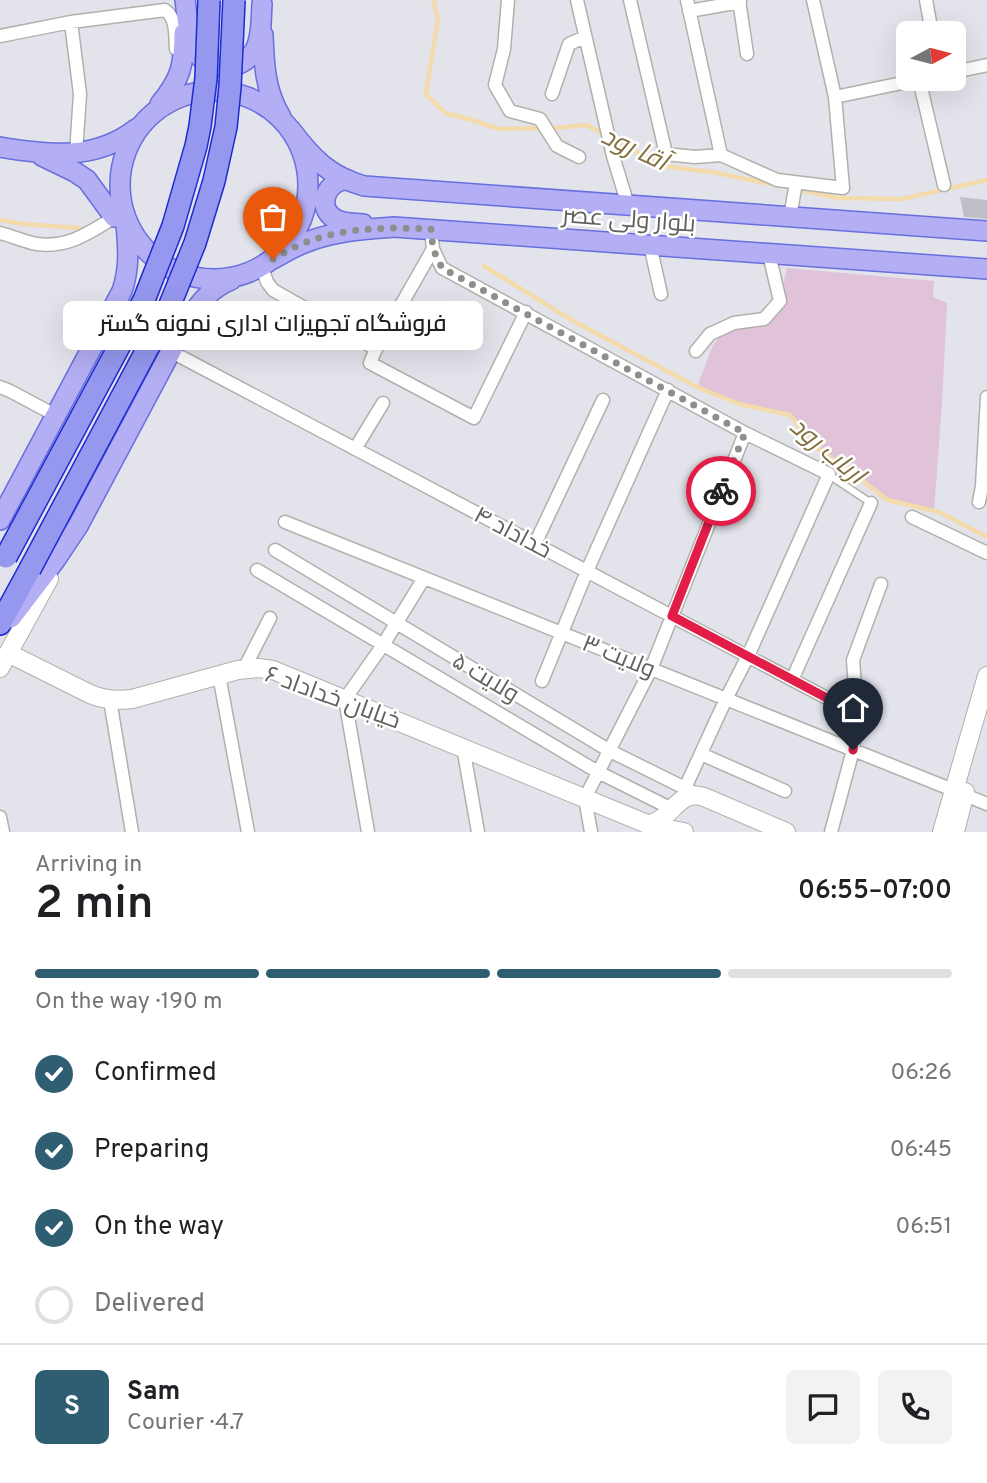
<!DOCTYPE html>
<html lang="en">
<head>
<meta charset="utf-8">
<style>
  body { margin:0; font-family:Overpass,Cairo,sans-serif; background:#f2f2f2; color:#202124; height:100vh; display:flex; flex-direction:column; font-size:26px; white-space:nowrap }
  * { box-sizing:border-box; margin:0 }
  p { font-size:23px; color:#757577 }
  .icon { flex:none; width:38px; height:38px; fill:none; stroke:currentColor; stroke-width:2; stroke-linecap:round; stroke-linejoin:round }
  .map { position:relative; height:832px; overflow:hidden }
  .sheet { display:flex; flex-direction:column; background:#fff; flex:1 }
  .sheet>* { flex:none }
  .needle { width:46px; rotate:83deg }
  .fabs { position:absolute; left:896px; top:21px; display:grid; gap:14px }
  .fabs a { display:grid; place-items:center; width:70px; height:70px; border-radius:10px; background:#fff; box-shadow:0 7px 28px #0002; font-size:35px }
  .pin { position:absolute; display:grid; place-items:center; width:60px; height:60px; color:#fff; margin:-72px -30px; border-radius:50% 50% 50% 0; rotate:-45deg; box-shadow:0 0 7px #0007 }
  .pin .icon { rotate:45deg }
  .courier { position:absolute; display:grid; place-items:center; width:70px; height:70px; margin:-35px; border:5px solid #e11d48; border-radius:50%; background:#fff; color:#222; box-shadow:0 2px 9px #0007 }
  .bubble { position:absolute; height:49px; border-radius:10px; background:#fff; box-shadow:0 7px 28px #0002; font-size:23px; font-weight:600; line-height:49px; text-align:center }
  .headline em { font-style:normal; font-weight:600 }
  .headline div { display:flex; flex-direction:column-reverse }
  .headline { display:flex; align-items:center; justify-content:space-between; height:119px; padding:0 35px }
  h1 { font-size:46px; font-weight:600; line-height:52px }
  .bar { display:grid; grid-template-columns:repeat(4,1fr); gap:10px 7px; align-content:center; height:84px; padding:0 35px }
  .bar i { height:9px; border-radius:5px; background:#e0e0e0 }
  .bar .on { background:#2f5d72 }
  .bar p { grid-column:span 4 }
  .line { display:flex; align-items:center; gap:18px; padding:0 35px; border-top:2px solid #e0e0e0 }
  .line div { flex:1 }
  .round { display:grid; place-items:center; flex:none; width:74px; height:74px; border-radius:10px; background:#f2f2f2 }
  ol { padding:0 35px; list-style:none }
  li { display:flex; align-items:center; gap:21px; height:77px }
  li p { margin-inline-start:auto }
  li .icon { padding:7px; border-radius:50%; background:#2f5d72; color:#fff; stroke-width:4 }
  li:last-child { color:#757577 }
  li i { width:38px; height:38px; border:4px solid #e0e0e0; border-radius:50% }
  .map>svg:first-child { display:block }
  .green { fill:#e0c2d9 }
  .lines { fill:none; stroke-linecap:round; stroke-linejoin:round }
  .stream { stroke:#f3dbab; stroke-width:4.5 }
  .building { fill:#bfc0c7 }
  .lane-casing { stroke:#b1b1ac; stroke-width:9 }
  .street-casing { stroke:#b1b1ac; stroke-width:15 }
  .secondary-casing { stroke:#b2b0ab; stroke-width:20 }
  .primary-casing { stroke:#686fdf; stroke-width:22 }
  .highway-casing { stroke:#1d2cd1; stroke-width:24 }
  .lane { stroke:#fff; stroke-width:6 }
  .street { stroke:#fff; stroke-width:12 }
  .secondary { stroke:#fff; stroke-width:18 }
  .primary { stroke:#b4aff4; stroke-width:19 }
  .highway { stroke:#9698ef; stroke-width:21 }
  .highway-bridge-casing { stroke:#1d2cd1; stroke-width:24; stroke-linecap:butt }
  .highway-bridge { stroke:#9698ef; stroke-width:21 }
  .done { stroke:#8e8e8d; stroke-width:7; stroke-dasharray:0 12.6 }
  .route { stroke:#e11d48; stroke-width:9 }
  .labels { text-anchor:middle; stroke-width:5; stroke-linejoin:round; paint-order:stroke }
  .street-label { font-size:24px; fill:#61605b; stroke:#fff }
  .water-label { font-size:26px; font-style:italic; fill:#82713e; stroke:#fff }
</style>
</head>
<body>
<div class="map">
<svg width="987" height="832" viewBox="0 0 987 832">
  <rect width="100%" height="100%" fill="#e3e3eb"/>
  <path class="green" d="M787 268 934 281 933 297 947 303 942 403 934 511 888 500 815 446 790 415 737 404 697 387 713 345 730 325 765 319 779 302Z"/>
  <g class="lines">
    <path class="stream" d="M433 0 438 18 426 94 445 113 469 119 499 129 556 128 586 125 604 134
      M612 138 662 166 712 172 776 185
      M795 189 838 198 902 199 987 180
      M0 220 23 224 80 228
      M484 266 575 322 697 387 739 404 790 415 815 446 888 500 939 512 987 537"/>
  </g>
  <path class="building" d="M960 197 987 200V219L964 217Z"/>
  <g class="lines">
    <g class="lane-casing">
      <path id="lane" d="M829 475 871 503"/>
    </g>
    <g class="street-casing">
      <path id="street" d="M508 0 504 49 495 85 510 111 540 119 557 146 579 157
        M577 0 613 156 628 205
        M630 0 666 154 695 157 721 155 777 180 843 188 835 97 813 0
        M687 0 721 155
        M739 0 747 54
        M926 0 932 33
        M689 11 740 2
        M71 22 80 94 76 153
        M0 36 71 22 165 10C177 19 175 35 176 49
        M954 72 987 65
        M919 79 944 185
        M552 94 569 44 585 37
        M835 97 921 79
        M790 217 796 183
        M431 229 433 249 442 268 745 433 829 474 748 656 726 699 685 788
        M0 233C13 236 25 242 37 244 73 249 96 227 124 212
        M650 245 661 294
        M262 267 267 282 273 290 376 349 370 363 474 418 526 312
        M376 349 433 249
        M170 351 857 714
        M696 351 710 334 734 323 764 319 780 301 769 254
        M0 387 10 391 57 416
        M355 449 383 403
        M979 502 982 486 987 397
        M912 517 987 553
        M285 522 953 790
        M535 544 603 400
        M275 550 610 751 691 791
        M257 570 598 772 672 809
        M244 669 270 618
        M219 675 248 832
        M792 680 871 503
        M542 681 587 571 668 390
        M110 700 132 832
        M463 747 478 832
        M701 754 785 791
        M965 795 987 804
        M0 817 3 832
        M368 832 345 699 383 645 424 578
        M591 832 585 798 651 669 745 433
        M831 832 853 750 857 714 853 660 881 584"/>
    </g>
    <g class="secondary-casing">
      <path id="secondary" d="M8 653 90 694C104 700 117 701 132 699L238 670 258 668 273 670 652 826 684 832
        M0 668 49 579
        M649 824C672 820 678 788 704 797L786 832
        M942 832 987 676
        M955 832 965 792"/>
    </g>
    <g class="primary-casing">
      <path id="primary" d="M185 0C187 14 187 30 192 43 201 73 242 75 256 48 262 35 261 18 262 4
        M263 35C264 64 265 91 281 117
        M120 185a94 94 0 1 1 188 0a94 94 0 1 1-188 0Z
        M160 104C181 79 184 65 184 33
        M291 130C312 158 329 176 364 186L987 231
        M0 147C48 155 95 161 136 129
        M42 156 75 172 87 180 114 217
        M348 180C327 179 315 207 335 219 343 224 354 223 363 224
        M273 259C284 253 295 246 307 242 334 231 366 229 394 227L987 269
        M0 520 122 291C130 268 128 247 126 224
        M11 618 56 559 78 526 186 323C198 305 210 288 231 280"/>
    </g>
    <g class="highway-casing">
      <path id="highway" d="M0 624 30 569"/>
    </g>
    <use href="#lane" class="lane"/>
    <use href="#street" class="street"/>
    <use href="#secondary" class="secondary"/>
    <use href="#primary" class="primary"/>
    <use href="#highway" class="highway"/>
    <g class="highway-bridge-casing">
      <path id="highway-bridge" d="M6 557 144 300 173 226 196 146 200 126 206 78 209 0
        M30 569 167 312 195 243 214 181 226 127 230 87 234 0"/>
    </g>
    <use href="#highway-bridge" class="highway-bridge"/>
  </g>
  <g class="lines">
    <path class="done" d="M273 259C284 253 295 246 307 242 345 227 391 227 431 229L433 249 442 268 745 433 721 491"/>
    <path class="route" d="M721 491 672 616 857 714 853 750"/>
  </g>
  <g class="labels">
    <g class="street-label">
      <text transform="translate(629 219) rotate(4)" y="8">بلوار ولی عصر</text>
      <text transform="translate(513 532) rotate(28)" y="8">خداداد ۴</text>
      <text transform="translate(619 656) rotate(22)" y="8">ولایت ۳</text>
      <text transform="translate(486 677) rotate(31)" y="8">ولایت ۵</text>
      <text transform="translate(333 697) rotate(20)" y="8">خیابان خداداد ۶</text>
    </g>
    <g class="water-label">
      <text transform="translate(635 148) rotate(25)" y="9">آقا رود</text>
      <text transform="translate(828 450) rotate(40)" y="9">ارباب رود</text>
    </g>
  </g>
</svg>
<div class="fabs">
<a><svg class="needle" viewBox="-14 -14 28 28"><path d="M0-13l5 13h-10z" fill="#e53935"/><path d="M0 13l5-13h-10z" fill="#757577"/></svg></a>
</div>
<div class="pin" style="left:273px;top:259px;background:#ea580c"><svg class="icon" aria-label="bag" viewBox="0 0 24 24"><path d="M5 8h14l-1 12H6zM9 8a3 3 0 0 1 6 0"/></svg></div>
<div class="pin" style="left:853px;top:750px;background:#1f2937"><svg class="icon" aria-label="home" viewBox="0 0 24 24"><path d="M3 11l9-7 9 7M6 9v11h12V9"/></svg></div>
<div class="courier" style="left:721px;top:491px"><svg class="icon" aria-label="bike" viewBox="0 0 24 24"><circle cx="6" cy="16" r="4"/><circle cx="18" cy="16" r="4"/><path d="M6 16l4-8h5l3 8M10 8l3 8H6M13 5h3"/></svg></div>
<div class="bubble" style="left:63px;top:301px;width:420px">فروشگاه تجهیزات اداری نمونه گستر</div>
</div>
<section class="sheet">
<div class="headline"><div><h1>2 min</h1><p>Arriving in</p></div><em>06:55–07:00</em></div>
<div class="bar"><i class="on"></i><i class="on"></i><i class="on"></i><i></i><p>On the way · 190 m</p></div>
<ol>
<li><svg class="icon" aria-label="check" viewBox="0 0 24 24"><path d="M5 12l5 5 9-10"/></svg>Confirmed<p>06:26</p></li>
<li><svg class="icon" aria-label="check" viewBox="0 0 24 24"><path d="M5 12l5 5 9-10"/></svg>Preparing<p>06:45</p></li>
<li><svg class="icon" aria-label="check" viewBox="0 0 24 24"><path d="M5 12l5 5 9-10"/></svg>On the way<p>06:51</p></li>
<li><i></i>Delivered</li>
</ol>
<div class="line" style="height:126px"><b class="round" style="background:#2f5d72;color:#fff">S</b><div><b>Sam</b><p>Courier · 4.7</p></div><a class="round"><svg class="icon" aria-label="chat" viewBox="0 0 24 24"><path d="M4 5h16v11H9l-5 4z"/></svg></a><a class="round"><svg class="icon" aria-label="phone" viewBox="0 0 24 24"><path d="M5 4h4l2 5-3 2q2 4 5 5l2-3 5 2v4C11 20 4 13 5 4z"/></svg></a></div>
</section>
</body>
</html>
